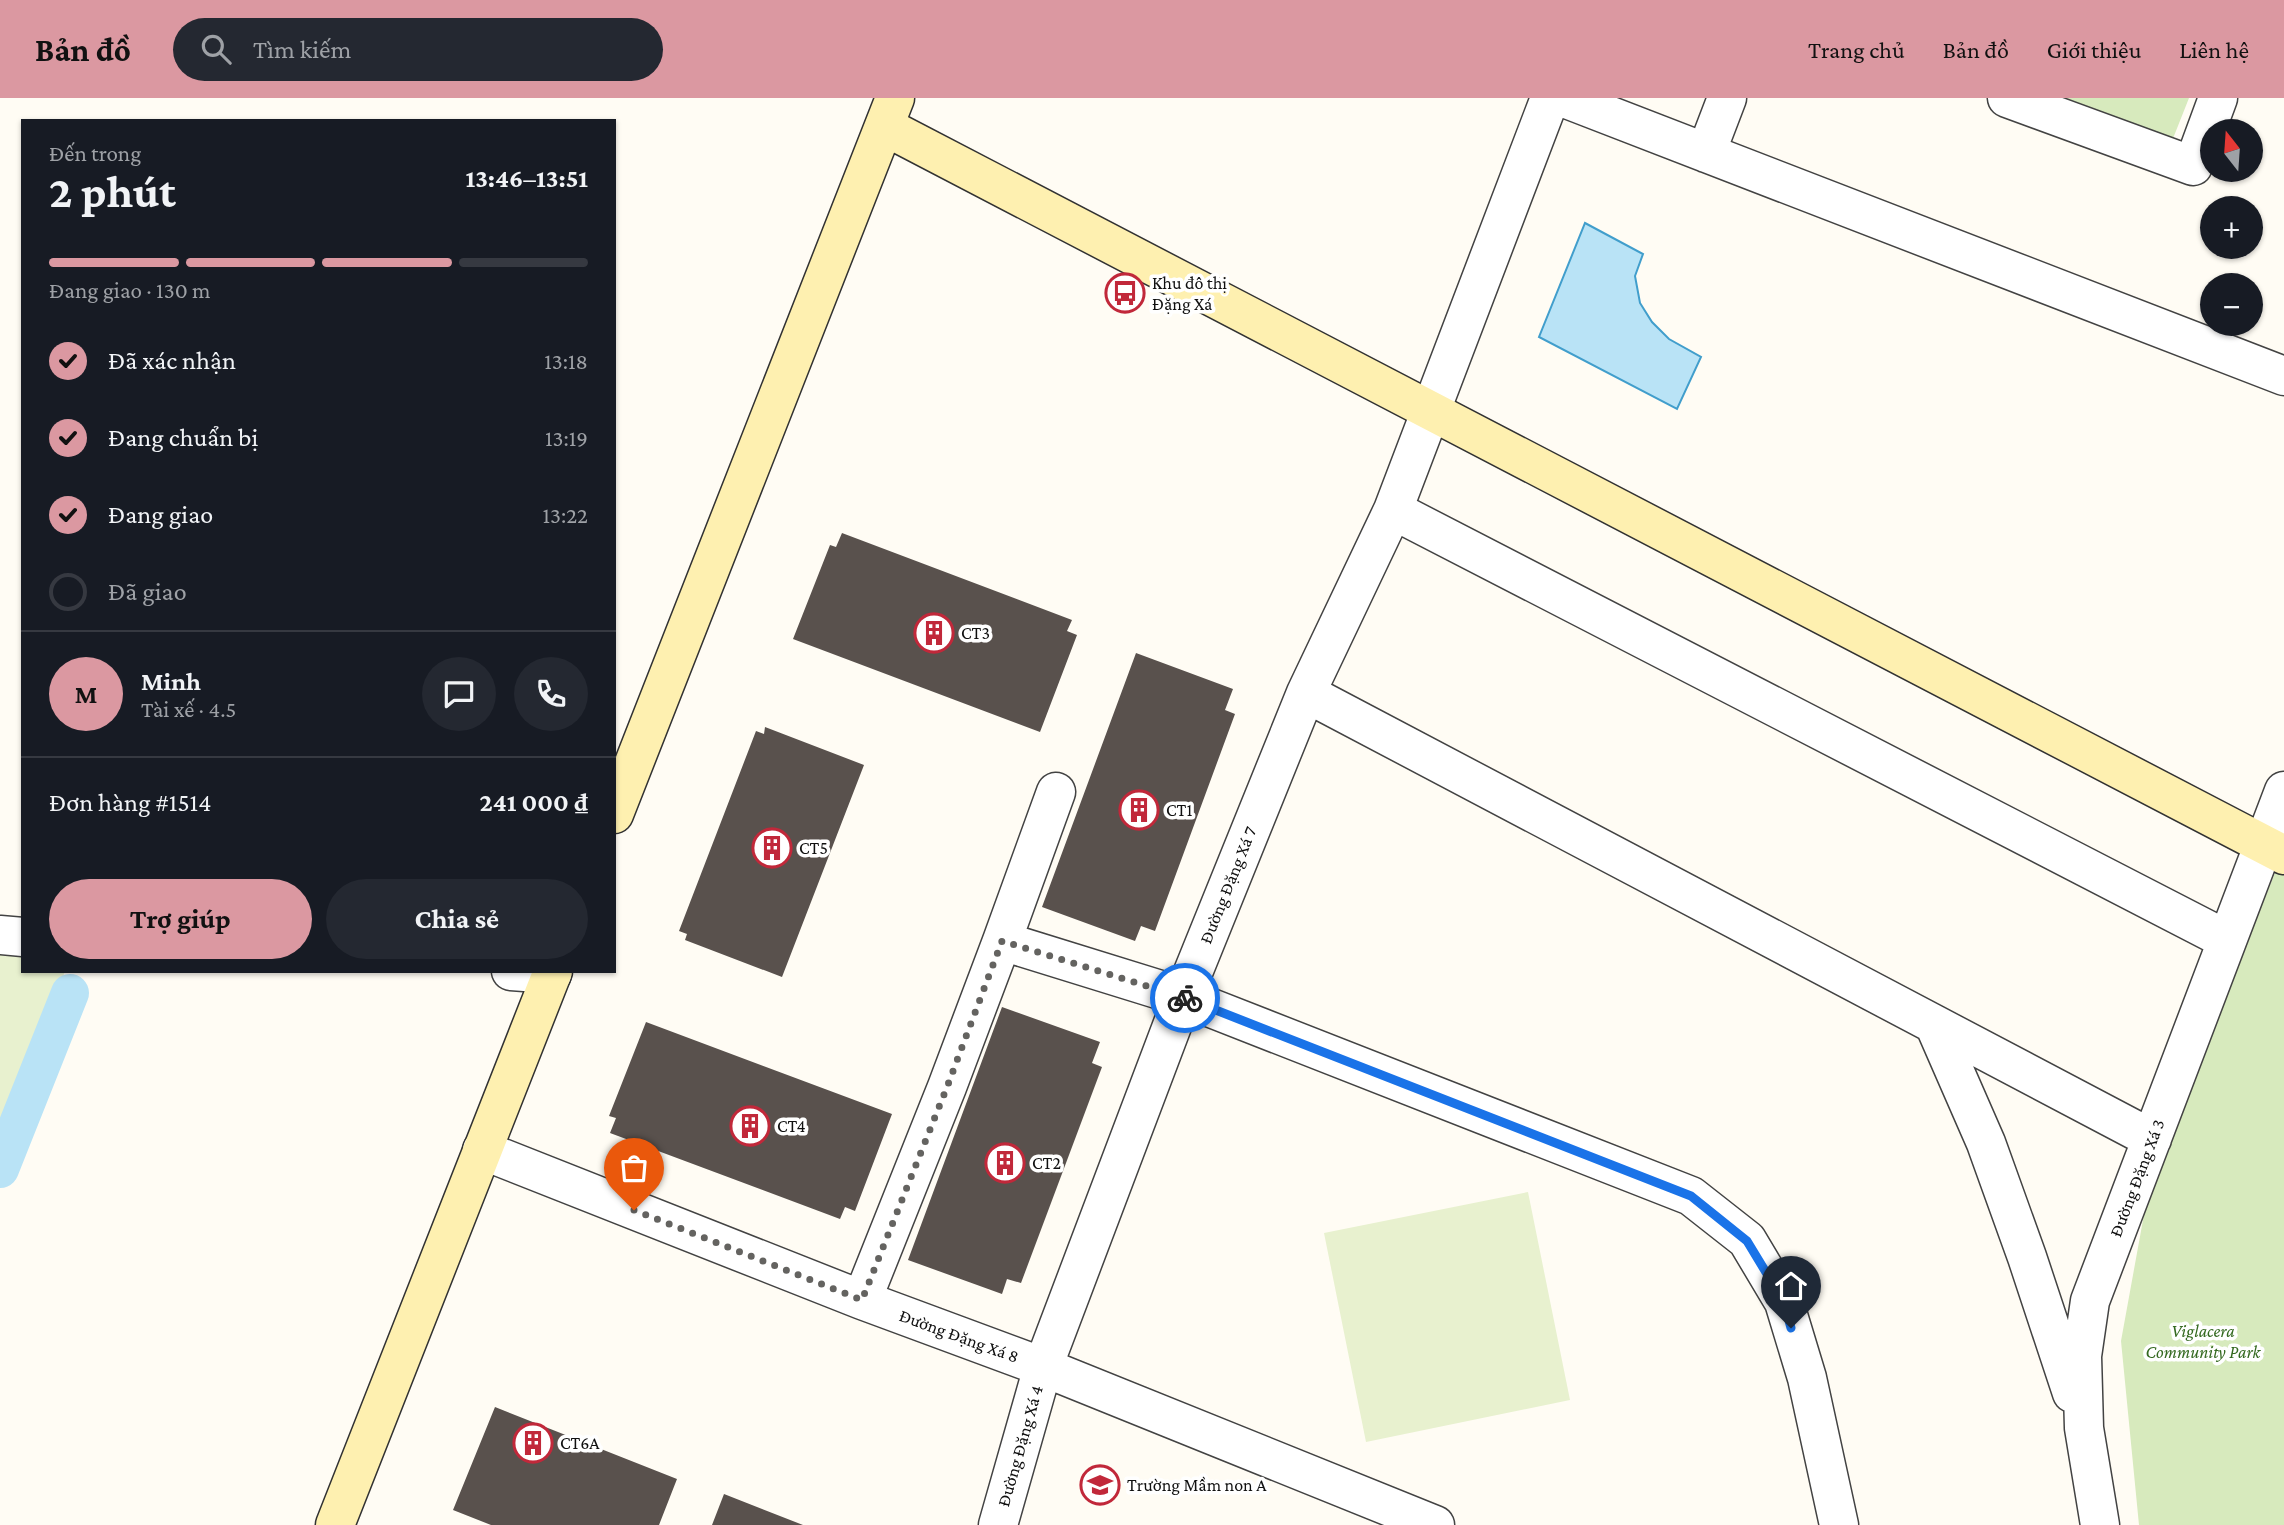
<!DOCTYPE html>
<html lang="vi">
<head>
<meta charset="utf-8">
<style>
  body { margin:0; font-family:"Crimson Pro",serif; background:#242831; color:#f1f3f6; height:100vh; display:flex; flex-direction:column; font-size:26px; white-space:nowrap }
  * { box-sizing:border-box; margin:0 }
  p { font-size:23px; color:#9ea1a6 }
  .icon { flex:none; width:38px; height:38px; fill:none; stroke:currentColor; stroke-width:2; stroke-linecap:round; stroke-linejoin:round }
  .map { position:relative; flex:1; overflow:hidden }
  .panel { position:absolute; left:21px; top:21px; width:595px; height:854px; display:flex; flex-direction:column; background:#171b24; border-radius:0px; box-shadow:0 2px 5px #0004 }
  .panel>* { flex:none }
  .needle { width:46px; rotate:343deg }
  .tools { position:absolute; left:2200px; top:21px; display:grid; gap:14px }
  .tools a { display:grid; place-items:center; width:63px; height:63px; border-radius:50%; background:#171b24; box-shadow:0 2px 5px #0004; font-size:35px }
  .pin { position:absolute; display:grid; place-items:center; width:60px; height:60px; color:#fff; margin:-72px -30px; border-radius:50% 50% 50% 0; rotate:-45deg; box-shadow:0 0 7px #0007 }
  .pin .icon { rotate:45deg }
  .courier { position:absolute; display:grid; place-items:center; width:70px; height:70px; margin:-35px; border:5px solid #1a73e8; border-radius:50%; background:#fff; color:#222; box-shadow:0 2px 9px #0007 }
  .overview em { font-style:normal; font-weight:700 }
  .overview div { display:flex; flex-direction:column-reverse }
  .overview { display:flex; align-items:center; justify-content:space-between; height:119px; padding:0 28px }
  h1 { font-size:46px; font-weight:700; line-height:52px }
  .bar { display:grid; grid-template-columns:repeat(4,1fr); gap:10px 7px; align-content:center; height:84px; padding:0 28px }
  .bar i { height:9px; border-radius:5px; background:#363941 }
  .bar .selected { background:#db98a1 }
  .bar p { grid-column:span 4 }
  .line { display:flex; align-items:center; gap:18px; padding:0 28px; border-top:2px solid #363941 }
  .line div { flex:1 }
  .round { display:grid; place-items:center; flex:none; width:74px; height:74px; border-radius:37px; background:#242831 }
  ol { padding:0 28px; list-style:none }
  li { display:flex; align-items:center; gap:21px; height:77px }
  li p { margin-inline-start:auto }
  li .icon { padding:7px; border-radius:50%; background:#db98a1; color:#111; stroke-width:4 }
  li:last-child { color:#9ea1a6 }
  li i { width:38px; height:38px; border:4px solid #363941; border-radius:50% }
  .button { display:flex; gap:14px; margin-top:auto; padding:14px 28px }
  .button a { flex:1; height:80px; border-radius:42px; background:#db98a1; color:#111; font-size:28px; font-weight:700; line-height:80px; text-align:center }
  .button a+a { background:#242831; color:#f1f3f6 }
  header { display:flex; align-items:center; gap:42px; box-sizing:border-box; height:98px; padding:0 35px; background:#db98a1; color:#111 }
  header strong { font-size:33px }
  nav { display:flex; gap:38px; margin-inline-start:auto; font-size:24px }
  .search { width:490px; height:63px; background:#242831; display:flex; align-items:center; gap:18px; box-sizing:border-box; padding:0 24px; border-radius:38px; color:#9ea1a6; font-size:26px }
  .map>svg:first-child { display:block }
  .green { fill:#d7eabd }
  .pitch { fill:#e8f1cf }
  .water { fill:#b9e3f6; stroke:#419ecc; stroke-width:2 }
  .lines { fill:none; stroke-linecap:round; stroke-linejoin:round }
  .canal { stroke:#b9e3f6; stroke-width:38 }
  .building { fill:#59514d }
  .street-casing { stroke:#434343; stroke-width:41 }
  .secondary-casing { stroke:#323232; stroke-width:41 }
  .street { stroke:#fff; stroke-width:38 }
  .secondary { stroke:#fef0b0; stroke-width:38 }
  .done { stroke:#646360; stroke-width:7; stroke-dasharray:0 12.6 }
  .route { stroke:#1a73e8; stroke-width:9 }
  .labels { text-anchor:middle; stroke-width:7; stroke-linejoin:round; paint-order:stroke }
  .poi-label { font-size:18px; fill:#101010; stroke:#fff; text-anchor:start }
  .street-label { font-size:18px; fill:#101010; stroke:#fff }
  .park-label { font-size:18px; font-style:italic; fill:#346920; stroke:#fff }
</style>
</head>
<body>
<header>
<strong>Bản đồ</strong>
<div class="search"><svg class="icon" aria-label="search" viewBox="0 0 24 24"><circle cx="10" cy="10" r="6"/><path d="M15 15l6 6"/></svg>Tìm kiếm</div>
<nav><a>Trang chủ</a><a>Bản đồ</a><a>Giới thiệu</a><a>Liên hệ</a></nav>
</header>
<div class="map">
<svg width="2284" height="1427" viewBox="0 0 2284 1427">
  <rect width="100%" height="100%" fill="#fffcf4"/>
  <path class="green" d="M2057 0H2189L2172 43Z
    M2284 753V1427H2139L2121 1243 2151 1078Z"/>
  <path class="pitch" d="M0 837H23V873H65L0 1054Z
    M1528 1094 1570 1302 1366 1344 1324 1135Z"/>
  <path class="water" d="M1585 125 1643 156 1635 178 1640 205 1652 224 1669 241 1701 259 1677 311 1539 239Z"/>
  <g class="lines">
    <path class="canal" d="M0 1071 70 895"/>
  </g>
  <path class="building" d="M842 435 1072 522 1067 533 1077 537 1040 634 793 541 830 447 836 449Z
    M1136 555 1233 591 1225 612 1235 616 1155 833 1141 828 1135 843 1042 809Z
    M765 629 864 667 782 879 685 842 687 836 679 833 756 633 764 636Z
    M1002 909 1100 944 1092 965 1102 969 1021 1185 1007 1181 1002 1196 908 1162Z
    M646 924 892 1016 855 1113 845 1109 840 1121 610 1035 616 1020 609 1018Z
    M495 1309 677 1381 659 1427H491L453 1412Z
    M724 1396 803 1427H712Z"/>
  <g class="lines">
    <g class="street-casing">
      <path id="street" d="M1564 0 2284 278
        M2007 0 2193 68 2218 0
        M1706 55 1727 0
        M1393 412 2227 842
        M1306 595 2152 1041
        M1056 694 1002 843 1183 899 1691 1098 1747 1142 1784 1204 1807 1280 1839 1427
        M0 837 23 839
        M511 873 552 876
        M1934 926 1986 1045 2027 1159 2072 1295
        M482 1052 862 1202 1043 1269 1435 1427
        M862 1202 947 989 1002 843
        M998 1427 1043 1269 1183 899 1306 595 1393 412 1550 0
        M2100 1427 2084 1330 2082 1258 2090 1203 2284 693"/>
    </g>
    <g class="secondary-casing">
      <path id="secondary" d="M884 28 2284 757
        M614 716 895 0
        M335 1427 553 873"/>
    </g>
    <use href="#street" class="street"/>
    <use href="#secondary" class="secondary"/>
  </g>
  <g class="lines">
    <path class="done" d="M634 1112 862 1202 947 989 1002 843 1185 900"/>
    <path class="route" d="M1185 900 1691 1098 1747 1143 1784 1204 1791 1230"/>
  </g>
  <defs>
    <g id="bus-ring" transform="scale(2.0125)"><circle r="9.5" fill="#fff" stroke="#c1283a" stroke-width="1.5"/><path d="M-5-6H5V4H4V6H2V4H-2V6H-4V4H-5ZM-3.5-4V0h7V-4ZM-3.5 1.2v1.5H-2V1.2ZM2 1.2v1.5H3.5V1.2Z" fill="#c1283a"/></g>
    <g id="building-ring" transform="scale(2.0125)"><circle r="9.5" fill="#fff" stroke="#c1283a" stroke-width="1.5"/><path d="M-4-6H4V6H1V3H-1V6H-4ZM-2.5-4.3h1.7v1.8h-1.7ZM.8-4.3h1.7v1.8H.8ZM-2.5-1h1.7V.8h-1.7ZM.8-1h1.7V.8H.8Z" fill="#c1283a"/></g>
    <g id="school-ring" transform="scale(2.0125)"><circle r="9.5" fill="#fff" stroke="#c1283a" stroke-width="1.5"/><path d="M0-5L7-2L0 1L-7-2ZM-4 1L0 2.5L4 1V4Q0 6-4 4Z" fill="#c1283a"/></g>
  </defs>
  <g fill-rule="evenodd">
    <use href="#bus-ring" x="1125" y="195"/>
    <use href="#building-ring" x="934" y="535"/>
    <use href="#building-ring" x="1139" y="712"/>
    <use href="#building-ring" x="772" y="750"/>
    <use href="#building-ring" x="750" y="1028"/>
    <use href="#building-ring" x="1005" y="1065"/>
    <use href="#building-ring" x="533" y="1345"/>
    <use href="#school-ring" x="1100" y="1387"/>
  </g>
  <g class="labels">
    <g class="poi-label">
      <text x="1152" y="191">Khu đô thị<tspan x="1152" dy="21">Đặng Xá</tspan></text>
      <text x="961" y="541">CT3</text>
      <text x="1166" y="718">CT1</text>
      <text x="799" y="756">CT5</text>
      <text x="777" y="1034">CT4</text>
      <text x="1032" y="1071">CT2</text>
      <text x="560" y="1351">CT6A</text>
      <text x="1127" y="1393">Trường Mầm non A</text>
    </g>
    <g class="street-label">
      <text transform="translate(1228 787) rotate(-68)" y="6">Đường Đặng Xá 7</text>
      <text transform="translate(2137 1080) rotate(-69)" y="6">Đường Đặng Xá 3</text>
      <text transform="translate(959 1238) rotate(20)" y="6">Đường Đặng Xá 8</text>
      <text transform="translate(1020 1348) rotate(-74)" y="6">Đường Đặng Xá 4</text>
    </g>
    <g class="park-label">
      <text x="2203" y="1239">Viglacera<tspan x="2203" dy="21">Community Park</tspan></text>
    </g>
  </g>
</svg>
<div class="tools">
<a><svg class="needle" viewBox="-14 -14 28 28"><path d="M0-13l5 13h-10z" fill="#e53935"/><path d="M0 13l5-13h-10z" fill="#9ea1a6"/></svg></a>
<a>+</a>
<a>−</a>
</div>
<div class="pin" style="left:634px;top:1112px;background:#ea580c"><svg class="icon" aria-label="bag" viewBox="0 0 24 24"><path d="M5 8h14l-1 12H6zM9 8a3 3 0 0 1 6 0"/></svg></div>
<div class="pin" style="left:1791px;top:1230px;background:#1f2937"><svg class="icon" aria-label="home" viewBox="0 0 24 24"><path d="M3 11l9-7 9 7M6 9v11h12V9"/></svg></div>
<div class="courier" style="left:1185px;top:900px"><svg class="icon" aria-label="bike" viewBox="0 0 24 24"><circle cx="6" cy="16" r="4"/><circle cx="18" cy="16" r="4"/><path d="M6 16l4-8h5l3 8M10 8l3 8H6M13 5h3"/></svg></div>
<section class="panel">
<div class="overview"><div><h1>2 phút</h1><p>Đến trong</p></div><em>13:46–13:51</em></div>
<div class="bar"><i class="selected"></i><i class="selected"></i><i class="selected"></i><i></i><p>Đang giao · 130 m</p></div>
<ol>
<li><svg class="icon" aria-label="check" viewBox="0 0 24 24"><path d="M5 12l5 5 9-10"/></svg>Đã xác nhận<p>13:18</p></li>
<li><svg class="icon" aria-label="check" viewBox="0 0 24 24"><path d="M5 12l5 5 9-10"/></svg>Đang chuẩn bị<p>13:19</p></li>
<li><svg class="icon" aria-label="check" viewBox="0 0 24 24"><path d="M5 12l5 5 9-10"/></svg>Đang giao<p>13:22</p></li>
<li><i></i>Đã giao</li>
</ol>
<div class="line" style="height:126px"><b class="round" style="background:#db98a1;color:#111">M</b><div><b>Minh</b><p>Tài xế · 4.5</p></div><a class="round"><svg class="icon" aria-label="chat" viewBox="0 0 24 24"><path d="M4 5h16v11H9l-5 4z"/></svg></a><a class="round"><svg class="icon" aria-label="phone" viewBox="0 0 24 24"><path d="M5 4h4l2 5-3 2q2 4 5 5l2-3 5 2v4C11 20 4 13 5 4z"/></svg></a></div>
<div class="line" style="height:91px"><div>Đơn hàng #1514</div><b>241 000 ₫</b></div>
<div class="button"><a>Trợ giúp</a><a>Chia sẻ</a></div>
</section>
</div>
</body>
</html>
